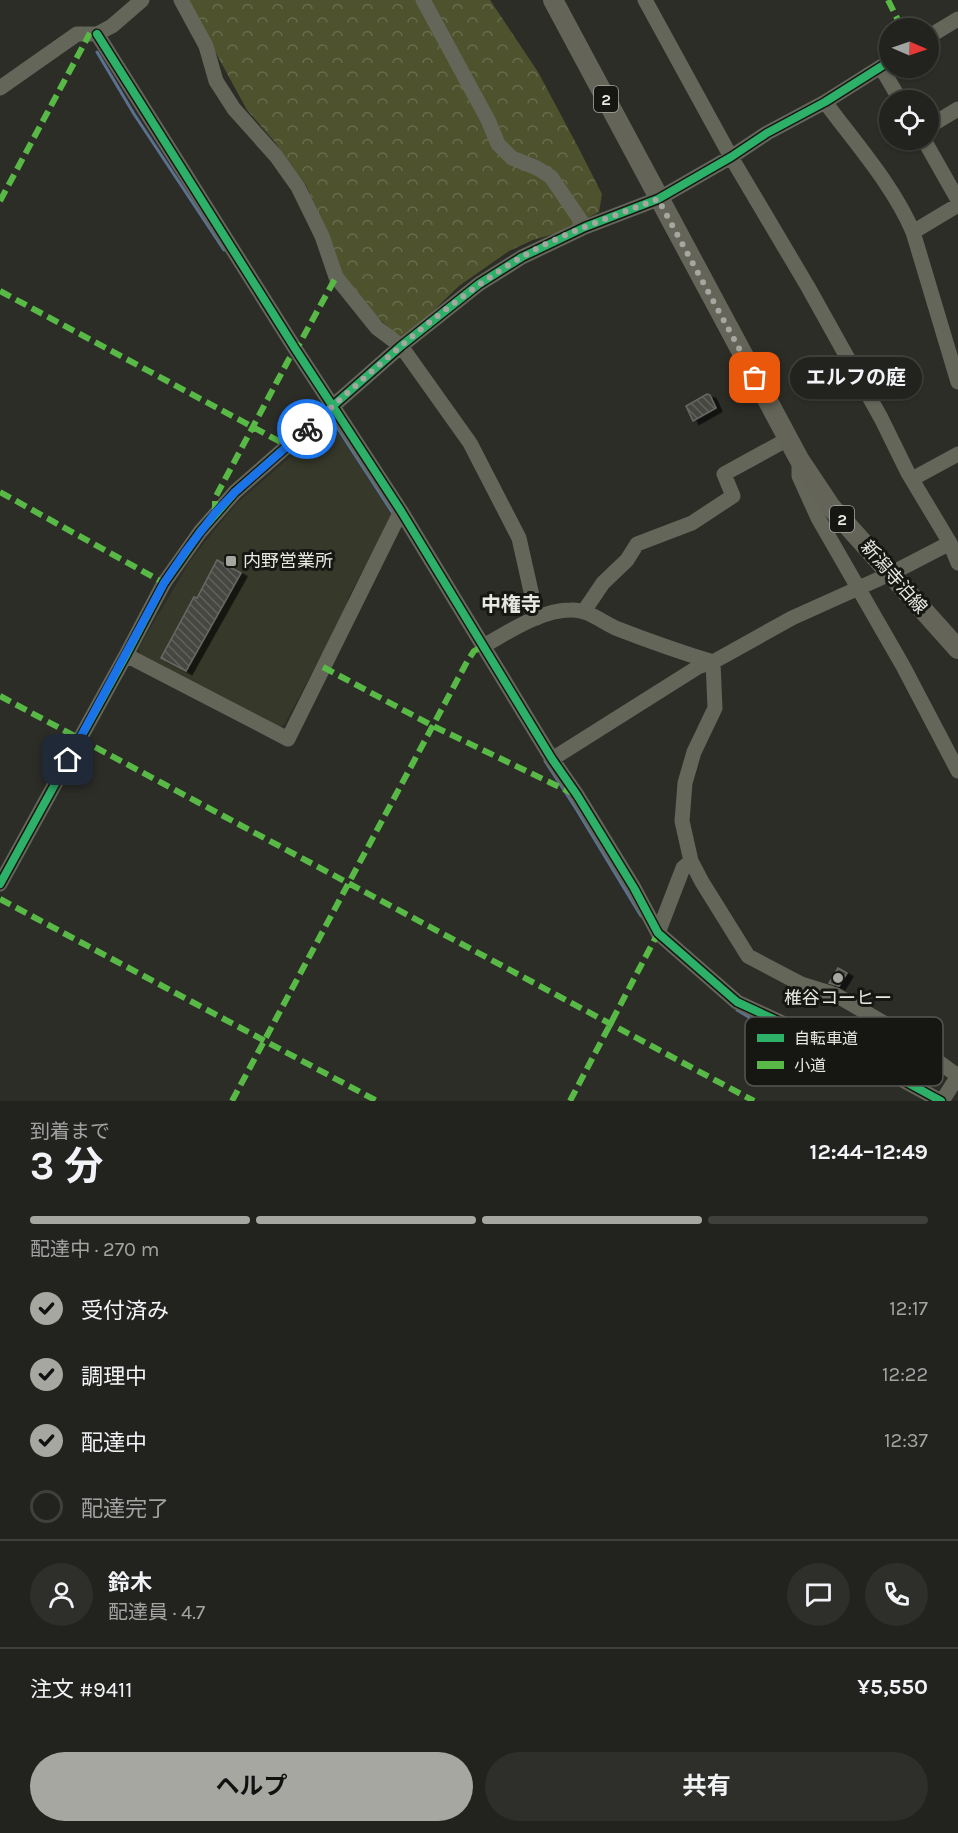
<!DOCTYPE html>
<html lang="ja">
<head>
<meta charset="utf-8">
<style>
  body { margin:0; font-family:Karla,"Noto Sans JP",sans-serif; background:#2e2f2b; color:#f1f3f6; height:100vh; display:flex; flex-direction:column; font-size:22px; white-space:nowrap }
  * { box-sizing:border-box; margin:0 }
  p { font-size:20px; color:#a2a4a4 }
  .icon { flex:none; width:33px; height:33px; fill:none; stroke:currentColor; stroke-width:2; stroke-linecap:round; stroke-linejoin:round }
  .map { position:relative; height:1101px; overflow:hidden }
  .panel { display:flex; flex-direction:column; background:#22221e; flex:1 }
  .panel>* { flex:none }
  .needle { width:39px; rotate:92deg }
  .tools { position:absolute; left:879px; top:18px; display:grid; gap:12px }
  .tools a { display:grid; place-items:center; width:60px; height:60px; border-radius:50%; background:#22221e; box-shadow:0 2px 4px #0004,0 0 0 2px #3f3f3c; font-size:30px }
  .pin { position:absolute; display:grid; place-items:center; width:51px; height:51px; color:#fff; margin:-26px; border-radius:12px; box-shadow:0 3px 9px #0006 }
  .courier { position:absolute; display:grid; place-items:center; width:60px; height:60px; margin:-30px; border:4px solid #1a73e8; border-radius:50%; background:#fff; color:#222; box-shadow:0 2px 8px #0007 }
  .bubble { position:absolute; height:42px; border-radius:21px; background:#22221e; box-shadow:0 2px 4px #0004,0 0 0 2px #3f3f3c; font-size:20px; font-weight:700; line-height:42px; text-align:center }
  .summary em { font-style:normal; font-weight:700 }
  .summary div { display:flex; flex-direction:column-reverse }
  .summary { display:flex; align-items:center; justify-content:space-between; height:102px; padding:0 30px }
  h1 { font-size:39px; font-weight:700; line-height:45px }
  .bar { display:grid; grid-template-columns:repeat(4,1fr); gap:9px 6px; align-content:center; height:72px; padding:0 30px }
  .bar i { height:8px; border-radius:4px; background:#3f3f3c }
  .bar .on { background:#a6a7a1 }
  .bar p { grid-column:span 4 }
  .line { display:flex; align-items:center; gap:15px; padding:0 30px; border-top:2px solid #3f3f3c }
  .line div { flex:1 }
  .round { display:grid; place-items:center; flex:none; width:63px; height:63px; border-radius:32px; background:#2e2f2b }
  ol { padding:0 30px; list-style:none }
  li { display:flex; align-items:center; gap:18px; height:66px }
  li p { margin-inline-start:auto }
  li .icon { padding:6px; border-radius:50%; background:#a6a7a1; color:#111; stroke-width:4 }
  li:last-child { color:#a2a4a4 }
  li i { width:33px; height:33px; border:3px solid #3f3f3c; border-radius:50% }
  .cta { display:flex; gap:12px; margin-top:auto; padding:12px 30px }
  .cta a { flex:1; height:69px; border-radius:36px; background:#a6a7a1; color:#111; font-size:24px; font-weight:700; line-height:69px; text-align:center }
  .cta a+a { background:#2e2f2b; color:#f1f3f6 }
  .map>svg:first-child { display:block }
  .built { fill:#36382a }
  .forest { fill:url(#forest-crowns) }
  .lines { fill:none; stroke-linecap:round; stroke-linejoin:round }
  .stream { stroke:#5a7192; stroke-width:3 }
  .building { fill:url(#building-back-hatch); stroke:#686965; stroke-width:1.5; filter:url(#shadow) }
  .minor { stroke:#636659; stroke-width:15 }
  .major { stroke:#646558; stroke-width:20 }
  .quiet { stroke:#58b947; stroke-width:6; stroke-dasharray:12 6; stroke-linecap:butt }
  .cycleway-casing { stroke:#161713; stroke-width:11 }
  .cycleway { stroke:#2db169; stroke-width:8 }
  .done { stroke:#a6a7a1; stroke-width:6; stroke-dasharray:0 10.8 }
  .route { stroke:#1a73e8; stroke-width:8 }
  .poi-dot { fill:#a6a7a1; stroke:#161713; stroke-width:2 }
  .labels { text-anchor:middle; stroke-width:6; stroke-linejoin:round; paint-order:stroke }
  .shield { fill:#161713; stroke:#a8a9a4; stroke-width:1.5 }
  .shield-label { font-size:16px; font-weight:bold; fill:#e7e8e2 }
  .poi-label { font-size:18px; fill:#e7e8e2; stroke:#161713; text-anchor:start }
  .street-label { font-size:18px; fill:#e7e8e2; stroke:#161713 }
  .neighbourhood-label { font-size:20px; font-weight:bold; fill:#e7e8e2; stroke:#161713 }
  .key { fill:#161713; stroke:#555651; stroke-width:1.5 }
  .key-label { font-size:16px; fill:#e7e8e2 }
</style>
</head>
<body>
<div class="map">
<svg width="958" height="1101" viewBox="0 0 958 1101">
  <defs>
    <pattern id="forest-crowns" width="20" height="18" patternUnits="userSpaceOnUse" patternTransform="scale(1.5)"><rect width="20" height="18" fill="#4e532e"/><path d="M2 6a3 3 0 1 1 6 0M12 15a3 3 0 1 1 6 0" fill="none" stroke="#686c4c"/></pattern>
    <pattern id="building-back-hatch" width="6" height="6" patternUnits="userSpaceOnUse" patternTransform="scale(1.5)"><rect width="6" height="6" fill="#464642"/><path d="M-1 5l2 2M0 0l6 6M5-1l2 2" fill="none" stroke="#61615d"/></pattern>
    <filter id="shadow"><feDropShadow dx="6" dy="3.5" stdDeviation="0" flood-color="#0009"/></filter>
  </defs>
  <rect width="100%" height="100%" fill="#2d2d28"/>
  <path class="built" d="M331 421 393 516 349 596 344 613 284 725 276 727 141 654 138 649 190 561 215 529 237 503Z"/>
  <path class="forest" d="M187 0H490L538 72 578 147 602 194 599 212 563 231 533 240 509 251 459 286 402 341 343 283 326 230 306 185 274 141 247 110Z"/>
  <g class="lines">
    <path class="stream" d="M97 52 134 114 224 250
      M329 415 394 515
      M545 761 575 807 641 916
      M737 1010 752 1019 783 1031"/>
  </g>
  <path class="building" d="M707 394 710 395 716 408 693 421 686 406Z
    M217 560 241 573 186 671 161 658 194 597 197 598Z
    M838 968 847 973 839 986 829 983Z"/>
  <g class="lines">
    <path class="minor" d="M181 0 206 46 216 81 234 109 276 156 298 187 322 236 336 277 377 328 401 346 470 443 519 538 537 618
      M423 0 488 120 498 144 512 158 537 168 551 177 585 227
      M645 0 731 157 808 287 881 418 908 473 950 543 958 563
      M97 34 296 350 401 511 552 759 577 795 634 888 658 933 737 1002 886 1071 941 1101
      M928 37 958 19
      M881 67 900 100
      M0 88 77 34H97L112 26 142 0
      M825 102C856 144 893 185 913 232L958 382
      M928 127 958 109
      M924 140 958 200
      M913 232 958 205
      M799 460V476L818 518 903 666 958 771
      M912 479 958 454
      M584 611 603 583 627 560 637 544 692 523 733 496 724 474 788 439
      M483 646C509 632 540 610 571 610 588 609 603 623 618 629 649 641 680 652 713 662
      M126 655 288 739 401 511
      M713 662 715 708 694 752 685 783 682 821 691 861 702 882 748 956 801 984 836 995 889 1026 958 1076
      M552 759 698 667 713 662 792 618 892 573 950 543
      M0 884 126 655 164 583 200 532 235 492 401 346 479 284 522 257 585 227 658 199 731 157 767 133 825 102 890 61
      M658 933 683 868 691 861
      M942 1101 958 1076"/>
    <path class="major" d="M553 0 799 459 831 507 958 649"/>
    <path class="quiet" d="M888 0 902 28
      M0 201 90 33
      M0 291 288 446
      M0 492 164 583
      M215 513V498L289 359 296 350 336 277
      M323 667 433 726 572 793
      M0 696 754 1101
      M0 899 377 1101
      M232 1101 468 660 474 651 483 646
      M570 1101 658 933"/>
    <g class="cycleway-casing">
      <path id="cycleway" d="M97 34 296 350 401 511 552 759 577 795 634 888 658 933 737 1002 886 1071 941 1101
        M0 884 126 655 164 583 200 532 235 492 401 346 479 284 522 257 585 227 658 199 731 157 767 133 825 102 890 61"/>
    </g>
    <use href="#cycleway" class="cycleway"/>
  </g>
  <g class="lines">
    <path class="done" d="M307 429C375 369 442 305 520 258 562 233 612 217 658 199L755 378"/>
    <path class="route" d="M68 760 164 583 185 552 215 513 235 492 307 429"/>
  </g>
  <g class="poi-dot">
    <rect x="225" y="555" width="12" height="12" rx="3"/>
    <circle cx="838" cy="978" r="6"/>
  </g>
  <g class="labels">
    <g class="shield">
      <rect x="594" y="86" width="24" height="26" rx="4.5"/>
      <rect x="830" y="506" width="24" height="26" rx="4.5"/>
    </g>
    <g class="shield-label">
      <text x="606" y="105">2</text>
      <text x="842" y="525">2</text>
    </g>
    <g class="poi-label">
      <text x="243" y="567">内野営業所</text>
      <text x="838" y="1004" text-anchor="middle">椎谷コーヒー</text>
    </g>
    <g class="street-label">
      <text transform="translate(894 577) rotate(49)" y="6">新潟寺泊線</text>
    </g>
    <g class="neighbourhood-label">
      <text x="511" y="611">中権寺</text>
    </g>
  </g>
  <rect x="745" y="1017" width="198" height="69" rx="9" class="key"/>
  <rect x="757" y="1034" width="27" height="8" fill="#2db169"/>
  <rect x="757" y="1061" width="27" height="8" fill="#58b947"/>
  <g class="key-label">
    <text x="794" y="1044">自転車道</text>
    <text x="794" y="1071">小道</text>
  </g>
</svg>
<div class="tools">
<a><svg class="needle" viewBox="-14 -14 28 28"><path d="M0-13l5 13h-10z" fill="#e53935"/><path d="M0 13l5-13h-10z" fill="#a2a4a4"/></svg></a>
<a><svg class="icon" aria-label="locate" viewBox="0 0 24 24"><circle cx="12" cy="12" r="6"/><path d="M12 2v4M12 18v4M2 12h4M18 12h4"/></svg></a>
</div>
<div class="pin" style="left:755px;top:378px;background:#ea580c"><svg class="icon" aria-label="bag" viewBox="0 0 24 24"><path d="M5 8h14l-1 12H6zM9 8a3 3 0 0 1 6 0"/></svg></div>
<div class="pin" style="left:68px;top:760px;background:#1f2937"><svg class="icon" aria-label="home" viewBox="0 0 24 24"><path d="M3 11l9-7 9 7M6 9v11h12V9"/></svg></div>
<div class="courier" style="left:307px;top:429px"><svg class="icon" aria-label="bike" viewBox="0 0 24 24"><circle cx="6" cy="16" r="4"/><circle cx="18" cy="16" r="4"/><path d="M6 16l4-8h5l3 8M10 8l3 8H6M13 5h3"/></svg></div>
<div class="bubble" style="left:790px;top:357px;width:132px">エルフの庭</div>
</div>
<section class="panel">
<div class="summary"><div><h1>3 分</h1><p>到着まで</p></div><em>12:44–12:49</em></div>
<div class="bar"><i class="on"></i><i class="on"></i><i class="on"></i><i></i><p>配達中 · 270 m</p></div>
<ol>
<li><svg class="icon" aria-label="check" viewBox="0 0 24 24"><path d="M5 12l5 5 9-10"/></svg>受付済み<p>12:17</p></li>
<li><svg class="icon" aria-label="check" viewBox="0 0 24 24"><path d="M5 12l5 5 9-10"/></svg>調理中<p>12:22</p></li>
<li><svg class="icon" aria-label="check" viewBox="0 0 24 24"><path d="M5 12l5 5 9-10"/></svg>配達中<p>12:37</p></li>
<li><i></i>配達完了</li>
</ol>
<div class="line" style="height:108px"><a class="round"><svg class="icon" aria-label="person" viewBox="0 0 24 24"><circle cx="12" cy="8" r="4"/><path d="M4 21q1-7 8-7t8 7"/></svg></a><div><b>鈴木</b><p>配達員 · 4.7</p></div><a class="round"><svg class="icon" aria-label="chat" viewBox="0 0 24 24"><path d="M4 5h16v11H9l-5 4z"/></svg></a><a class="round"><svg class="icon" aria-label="phone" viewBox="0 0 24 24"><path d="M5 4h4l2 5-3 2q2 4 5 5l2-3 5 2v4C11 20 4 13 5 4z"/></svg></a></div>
<div class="line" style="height:78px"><div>注文 #9411</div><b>¥5,550</b></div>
<div class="cta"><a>ヘルプ</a><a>共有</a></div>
</section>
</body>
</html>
